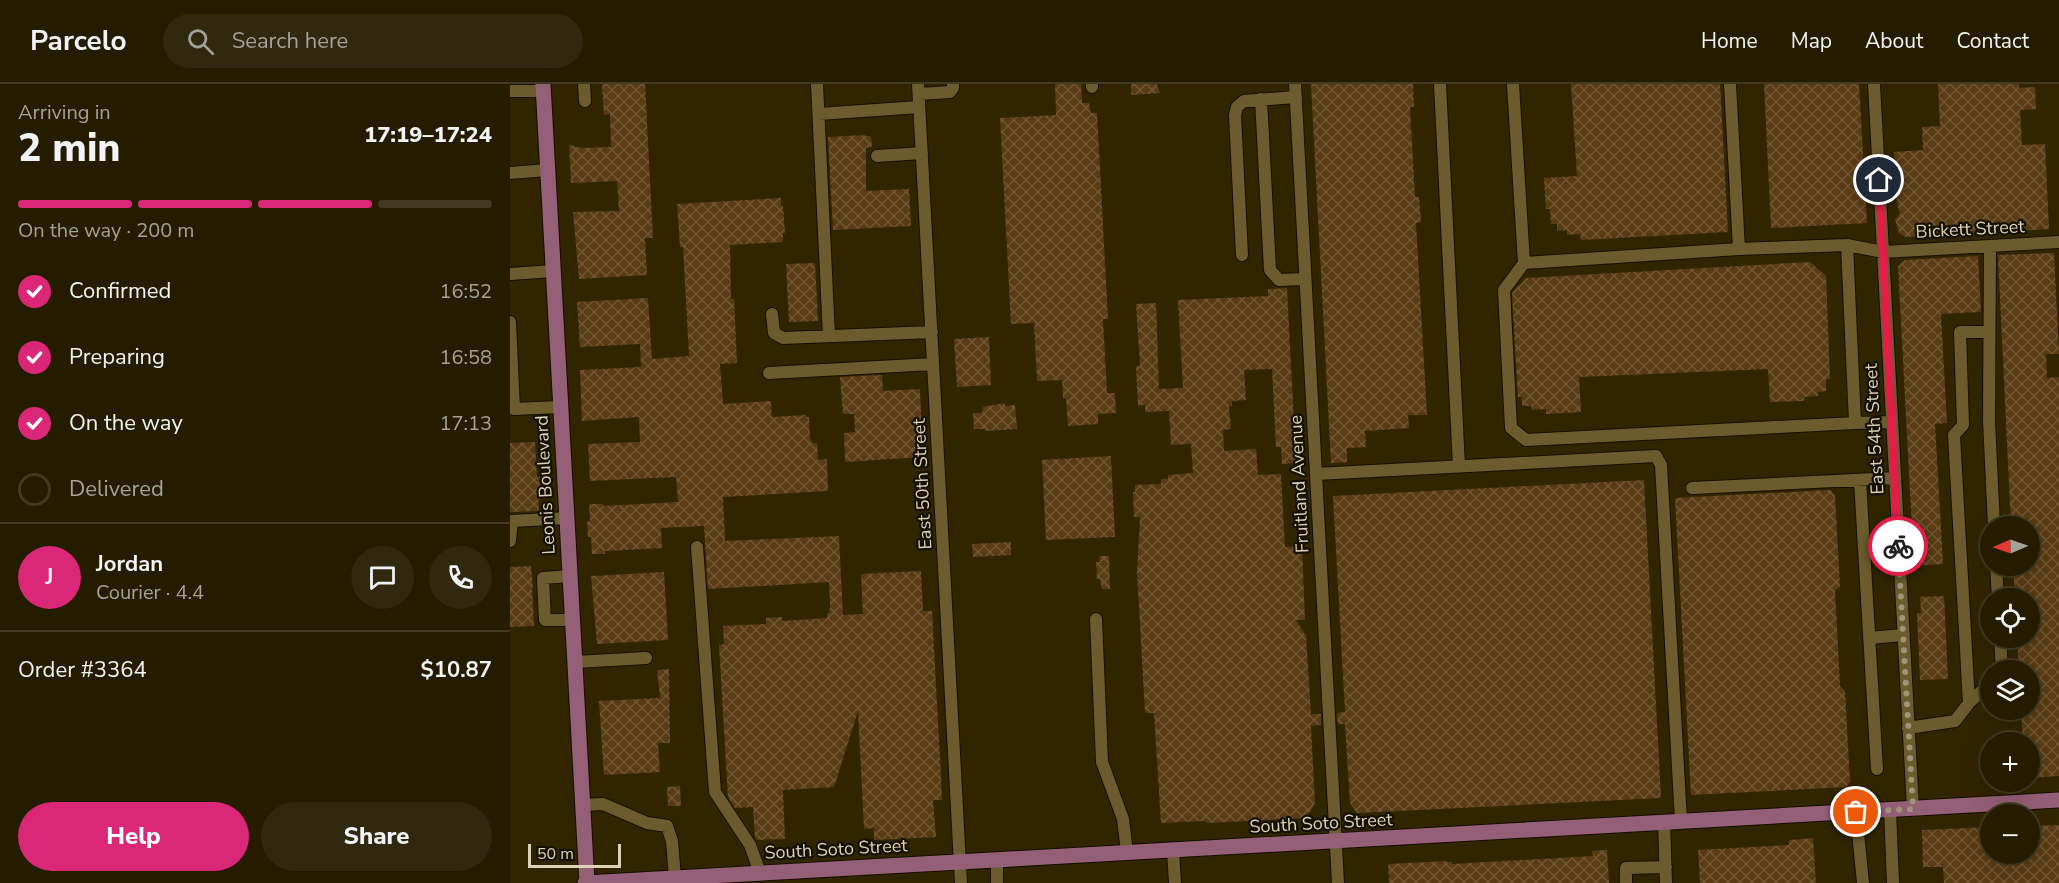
<!DOCTYPE html>
<html lang="en">
<head>
<meta charset="utf-8">
<style>
  body { margin:0; font-family:"Nunito Sans",sans-serif; background:#31290f; color:#f1f3f6; height:100vh; display:flex; flex-direction:column; font-size:22px; white-space:nowrap }
  * { box-sizing:border-box; margin:0 }
  p { font-size:20px; color:#a3a199 }
  .icon { flex:none; width:33px; height:33px; fill:none; stroke:currentColor; stroke-width:2; stroke-linecap:round; stroke-linejoin:round }
  .map { position:relative; flex:1; overflow:hidden }
  .sheet { display:flex; flex-direction:column; background:#251c00; width:510px }
  .sheet>* { flex:none }
  .needle { width:39px; rotate:268deg }
  .tools { position:absolute; left:1470px; top:432px; display:grid; gap:12px }
  .tools a { display:grid; place-items:center; width:60px; height:60px; border-radius:50%; background:#251c00; box-shadow:0 6px 24px #0002,0 0 0 2px #423a22; font-size:30px }
  .scale { position:absolute; left:18px; bottom:15px; width:93px; box-sizing:border-box; padding-left:6px; border:3px solid #dbd2b9; border-top:0; font-size:16px; line-height:21px; white-space:nowrap; color:#dbd2b9; -webkit-text-stroke:4px #150f00; paint-order:stroke }
  .pin { position:absolute; display:grid; place-items:center; width:51px; height:51px; color:#fff; margin:-26px; border:3px solid #fff; border-radius:50%; box-shadow:0 2px 6px #0007 }
  .courier { position:absolute; display:grid; place-items:center; width:60px; height:60px; margin:-30px; border:4px solid #e11d48; border-radius:50%; background:#fff; color:#222; box-shadow:0 2px 8px #0007 }
  .overview em { font-style:normal; font-weight:800 }
  .overview div { display:flex; flex-direction:column-reverse }
  .overview { display:flex; align-items:center; justify-content:space-between; height:102px; padding:0 18px }
  h1 { font-size:39px; font-weight:800; line-height:45px }
  .bar { display:grid; grid-template-columns:repeat(4,1fr); gap:9px 6px; align-content:center; height:72px; padding:0 18px }
  .bar i { height:8px; border-radius:4px; background:#423a22 }
  .bar .current { background:#db2777 }
  .bar p { grid-column:span 4 }
  .line { display:flex; align-items:center; gap:15px; padding:0 18px; border-top:2px solid #423a22 }
  .line div { flex:1 }
  .round { display:grid; place-items:center; flex:none; width:63px; height:63px; border-radius:32px; background:#31290f }
  ol { padding:0 18px; list-style:none }
  li { display:flex; align-items:center; gap:18px; height:66px }
  li p { margin-inline-start:auto }
  li .icon { padding:6px; border-radius:50%; background:#db2777; color:#fff; stroke-width:4 }
  li:last-child { color:#a3a199 }
  li i { width:33px; height:33px; border:3px solid #423a22; border-radius:50% }
  .primary-button { display:flex; gap:12px; margin-top:auto; padding:12px 18px }
  .primary-button a { flex:1; height:69px; border-radius:36px; background:#db2777; color:#fff; font-size:24px; font-weight:800; line-height:69px; text-align:center }
  .primary-button a+a { background:#31290f; color:#f1f3f6 }
  header { display:flex; align-items:center; gap:36px; box-sizing:border-box; height:84px; padding:0 30px; background:#251c00; border-bottom:2px solid #423a22 }
  header strong { font-size:28px }
  nav { display:flex; gap:33px; margin-inline-start:auto; font-size:21px }
  .search { width:420px; height:54px; background:#31290f; display:flex; align-items:center; gap:15px; box-sizing:border-box; padding:0 21px; border-radius:33px; color:#a3a199; font-size:22px }
  main { display:flex; flex:1; min-height:0 }
  .map>svg:first-child { display:block }
  .building { fill:url(#building-cross-hatch) }
  .lines { fill:none; stroke-linecap:round; stroke-linejoin:round }
  .minor-casing { stroke:#160e00; stroke-width:14 }
  .major-casing { stroke:#160e00; stroke-width:17 }
  .minor { stroke:#6c5c2d; stroke-width:12 }
  .major { stroke:#956077; stroke-width:15 }
  .done { stroke:#a09578; stroke-width:6; stroke-dasharray:0 10.8 }
  .route { stroke:#e11d48; stroke-width:8 }
  .labels { text-anchor:middle; stroke-width:4.5; stroke-linejoin:round; paint-order:stroke }
  .street-label { font-size:18px; fill:#dbd2b9; stroke:#150f00 }
</style>
</head>
<body>
<header>
<strong>Parcelo</strong>
<div class="search"><svg class="icon" aria-label="search" viewBox="0 0 24 24"><circle cx="10" cy="10" r="6"/><path d="M15 15l6 6"/></svg>Search here</div>
<nav><a>Home</a><a>Map</a><a>About</a><a>Contact</a></nav>
</header>
<main>
<section class="sheet">
<div class="overview"><div><h1>2 min</h1><p>Arriving in</p></div><em>17:19–17:24</em></div>
<div class="bar"><i class="current"></i><i class="current"></i><i class="current"></i><i></i><p>On the way · 200 m</p></div>
<ol>
<li><svg class="icon" aria-label="check" viewBox="0 0 24 24"><path d="M5 12l5 5 9-10"/></svg>Confirmed<p>16:52</p></li>
<li><svg class="icon" aria-label="check" viewBox="0 0 24 24"><path d="M5 12l5 5 9-10"/></svg>Preparing<p>16:58</p></li>
<li><svg class="icon" aria-label="check" viewBox="0 0 24 24"><path d="M5 12l5 5 9-10"/></svg>On the way<p>17:13</p></li>
<li><i></i>Delivered</li>
</ol>
<div class="line" style="height:108px"><b class="round" style="background:#db2777;color:#fff">J</b><div><b>Jordan</b><p>Courier · 4.4</p></div><a class="round"><svg class="icon" aria-label="chat" viewBox="0 0 24 24"><path d="M4 5h16v11H9l-5 4z"/></svg></a><a class="round"><svg class="icon" aria-label="phone" viewBox="0 0 24 24"><path d="M5 4h4l2 5-3 2q2 4 5 5l2-3 5 2v4C11 20 4 13 5 4z"/></svg></a></div>
<div class="line" style="height:78px"><div>Order #3364</div><b>$10.87</b></div>
<div class="primary-button"><a>Help</a><a>Share</a></div>
</section>
<div class="map">
<svg width="1549" height="799" viewBox="0 0 1549 799">
  <defs>
    <pattern id="building-cross-hatch" width="8" height="8" patternUnits="userSpaceOnUse" patternTransform="scale(1.5)"><rect width="8" height="8" fill="#5a3c14"/><path d="M0 0l8 8M0 8l8-8" fill="none" stroke="#715734"/></pattern>
  </defs>
  <rect width="100%" height="100%" fill="#312500"/>
  <path class="building" d="M92 0H135L143 154H135L137 191 69 195 63 128 109 127 107 97 61 99 59 61 72 64 101 63 100 30 94 31Z
    M545 0H571L572 19H579L581 29H587L598 235H593L597 309H605L606 329 588 330V340L558 342 556 314H553L552 296 527 297 524 239 501 240 490 34 546 31Z
    M621 0H647L650 9 621 11Z
    M801 0H903L904 23H900L905 113H909L911 138 906 139 917 331H898L899 344 855 347 856 363 837 364V378L821 379Z
    M1061 0H1210L1218 148 1071 156 1070 150 1057 151V146L1047 147V140H1041L1040 125H1036L1034 94 1067 92Z
    M1254 0H1349L1357 139 1261 144Z
    M1428 0H1509V4L1525 3 1526 25 1510 26 1512 61 1535 60 1539 145 1396 153 1389 149 1385 135 1390 130 1387 120 1384 68 1413 66 1412 43 1430 42Z
    M355 51 356 52H361L362 63 356 64V107L399 105 401 142 323 146 318 53Z
    M271 114V122H273L275 149H273V158L220 161 221 215H224L227 279 210 280 213 320 261 317 262 333 296 331V333H299L300 354 302 359H307L308 376 317 375 318 407 213 413 215 457 329 452 333 531 353 530 351 490 411 487 413 527H422L431 693 432 716H423L426 753 364 756V744L354 745 348 627 324 703 273 706 275 755 247 756 245 753 243 723 225 724 218 713 209 561 214 560 213 542 256 540V534L272 533V537L317 534V529H319L320 522 319 498 198 505 194 442 151 444 152 464 95 467V470H82L81 453H78L77 438 80 437 79 420H93V422L168 418 166 393 80 397 78 360 130 358 129 333 72 337 70 286 131 283 130 260 70 263 67 218 138 214 142 275 179 272 173 163H170L167 120Z
    M1544 169 1549 270H1536L1537 294 1549 293V692L1520 694V658H1513L1511 626H1520V586H1509L1507 554H1520V514H1505L1503 482H1520V442H1501L1488 171Z
    M1468 172 1471 228 1431 230 1437 339 1425 340 1433 480 1404 482 1388 182 1395 176Z
    M1300 178 1316 192 1320 295H1316V307L1308 308V312L1294 313V317L1260 318 1258 285 1069 293 1071 328 1036 330V325L1022 326 1021 322H1012V313H1008L1002 209 1016 194Z
    M305 179 308 237 279 238 276 180Z
    M777 204 786 379 772 380 771 363H766L762 285 734 286 736 316 722 317V322H719L721 345 713 346 714 367 746 365 748 391 771 390 775 463 792 462 795 536H786L796 552 801 630H811V641L801 642 805 719 800 728 793 734 698 739 694 737 651 739 644 629H635L627 488 630 433H624L623 408H625V401L651 400V395H658V391L683 389 681 360 661 361 659 327 635 328V321L628 322 626 282H630L626 220 646 219 649 305 671 304 673 303 668 216 758 212V205Z
    M479 253 481 301 447 303 444 255Z
    M372 291 373 307 410 305 413 373 335 378 334 349 345 348 344 330H333L330 293Z
    M495 319V322L505 321 507 345 475 347V345H464L463 329H472L473 323Z
    M25 358 27 393H30V403H28L29 427 0 428V359Z
    M601 372 605 453 536 456 532 376Z
    M1134 396 1151 714 847 729 840 719 835 640H828L827 629 835 628 823 412Z
    M1320 406 1325 411 1330 502 1325 507 1330 602 1335 607 1340 698 1336 703 1181 711 1165 414Z
    M501 458V471L463 473 462 460Z
    M589 472H599L600 505H592L590 495H587L586 478H590Z
    M21 482 23 504H22L24 542 0 543V483Z
    M154 488 158 556 87 560 81 492Z
    M1434 512 1438 595 1410 596 1407 529H1411L1410 513Z
    M159 585 160 659H148L150 688 94 691 89 617 150 614 147 586Z
    M170 702 171 722H158L157 703Z
    M1549 741V799H1434L1433 783H1413L1412 746 1480 743V770H1520V742Z
    M1303 754 1306 799H1190L1188 766 1279 761V756Z
    M1097 766 1099 799H879L878 780 937 777V778H942V780L1083 772 1082 767Z"/>
  <g class="lines">
    <g class="minor-casing">
      <path id="minor" d="M74 0 75 17
        M307 0 319 252
        M408 0 451 799
        M582 0V3
        M785 0 828 799
        M930 0 949 382
        M1003 0 1014 179 994 206 1001 344 1016 356 1345 339
        M1220 0 1229 165
        M1364 0 1403 725
        M0 7H33
        M409 10 440 8 443 4V0
        M751 15 760 186 769 196 795 195
        M309 30 409 23
        M367 72 412 69
        M0 89 37 86
        M1337 161 1345 339 1382 338
        M1480 162 1479 337 1484 442
        M732 171 725 31 727 23 734 17 786 13
        M1014 179 1229 165 1337 161 1373 168 1549 158
        M0 190 43 187
        M262 230 264 249 273 254 422 248
        M0 238 4 325 50 323
        M259 289 423 280
        M806 390 1146 372 1151 381 1171 737
        M1350 396 1367 685
        M1182 404 1385 394
        M0 457 2 437 57 434
        M187 463 205 708 240 761 250 789
        M1486 482 1488 514
        M60 492 33 494 35 536H62
        M586 535 592 678 613 735 617 768
        M1359 554 1393 551
        M1490 554 1492 586
        M65 578 136 574
        M1459 619 1444 351 1453 341 1450 248H1479
        M1398 644 1445 637 1459 619 1480 599
        M72 721 93 720 137 739 157 742 162 757 165 794
        M1380 726 1383 799
        M1346 728 1353 799
        M1154 738 1156 799
        M663 766 665 799
        M487 775V799
        M1116 799V784L1156 783"/>
    </g>
    <g class="major-casing">
      <path id="major" d="M33 0 77 799
        M75 799 1549 716"/>
    </g>
    <use href="#minor" class="minor"/>
    <use href="#major" class="major"/>
  </g>
  <g class="lines">
    <path class="done" d="M1346 728 1403 725 1388 462"/>
    <path class="route" d="M1369 96 1388 462"/>
  </g>
  <g class="labels">
    <g class="street-label">
      <text transform="translate(1460 145) rotate(-3)" y="6">Bickett Street</text>
      <text transform="translate(1364 345) rotate(-93)" y="6">East 54th Street</text>
      <text transform="translate(412 400) rotate(-93)" y="6">East 50th Street</text>
      <text transform="translate(789 400) rotate(-93)" y="6">Fruitland Avenue</text>
      <text transform="translate(35 401) rotate(-93)" y="6">Leonis Boulevard</text>
      <text transform="translate(811 739) rotate(-3)" y="6">South Soto Street</text>
      <text transform="translate(326 765) rotate(-3)" y="6">South Soto Street</text>
    </g>
  </g>
</svg>
<div class="tools">
<a><svg class="needle" viewBox="-14 -14 28 28"><path d="M0-13l5 13h-10z" fill="#e53935"/><path d="M0 13l5-13h-10z" fill="#a3a199"/></svg></a>
<a><svg class="icon" aria-label="locate" viewBox="0 0 24 24"><circle cx="12" cy="12" r="6"/><path d="M12 2v4M12 18v4M2 12h4M18 12h4"/></svg></a>
<a><svg class="icon" aria-label="layers" viewBox="0 0 24 24"><path d="M12 4l9 5-9 5-9-5zM3 14l9 5 9-5"/></svg></a>
<a>+</a>
<a>−</a>
</div>
<div class="scale">50 m</div>
<div class="pin" style="left:1346px;top:728px;background:#ea580c"><svg class="icon" aria-label="bag" viewBox="0 0 24 24"><path d="M5 8h14l-1 12H6zM9 8a3 3 0 0 1 6 0"/></svg></div>
<div class="pin" style="left:1369px;top:96px;background:#1f2937"><svg class="icon" aria-label="home" viewBox="0 0 24 24"><path d="M3 11l9-7 9 7M6 9v11h12V9"/></svg></div>
<div class="courier" style="left:1388px;top:462px"><svg class="icon" aria-label="bike" viewBox="0 0 24 24"><circle cx="6" cy="16" r="4"/><circle cx="18" cy="16" r="4"/><path d="M6 16l4-8h5l3 8M10 8l3 8H6M13 5h3"/></svg></div>
</div>
</main>
</body>
</html>
